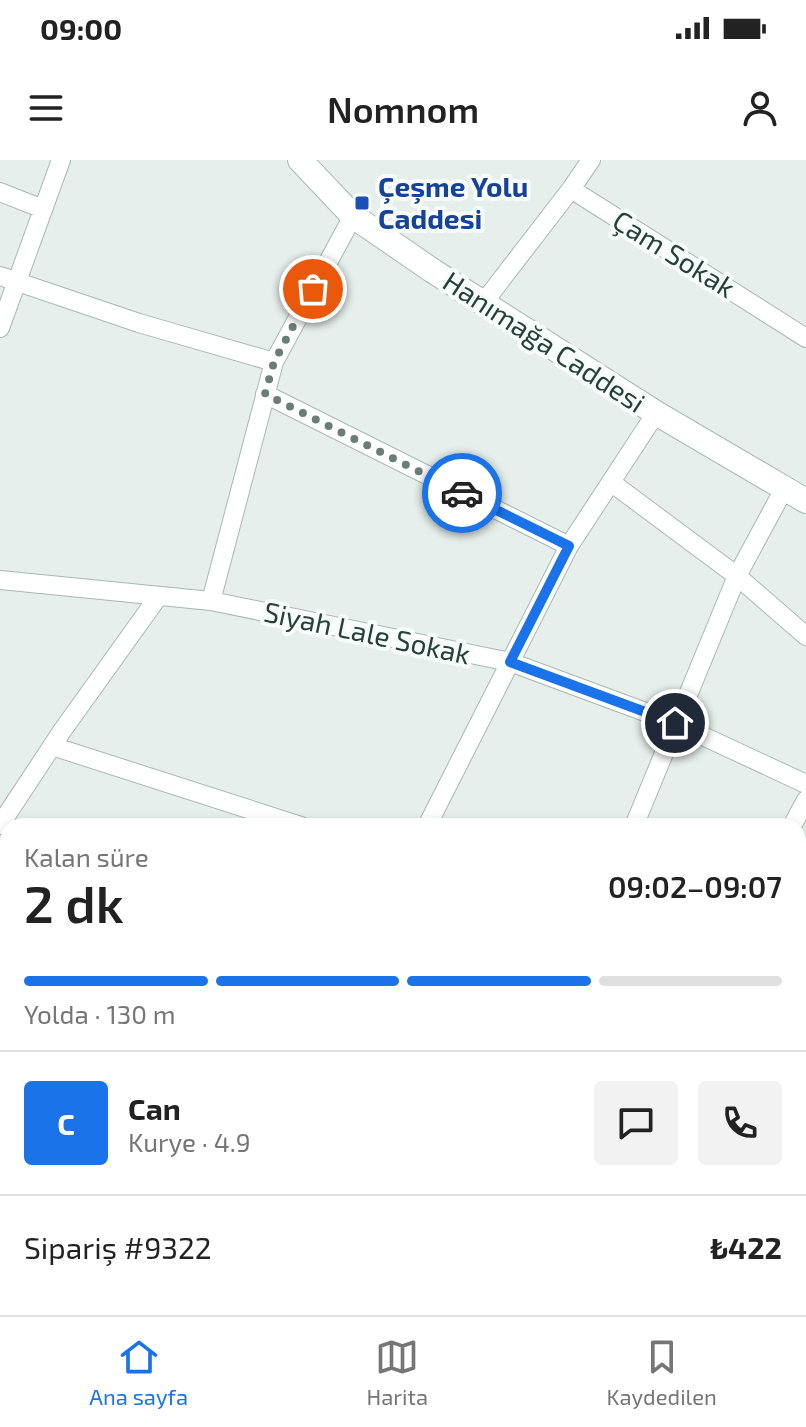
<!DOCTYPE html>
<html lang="tr">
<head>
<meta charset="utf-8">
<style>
  body { margin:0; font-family:"Exo 2",sans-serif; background:#f2f2f2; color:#222; height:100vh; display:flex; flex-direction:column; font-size:30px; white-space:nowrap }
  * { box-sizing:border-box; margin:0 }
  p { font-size:26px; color:#767676 }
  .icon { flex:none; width:44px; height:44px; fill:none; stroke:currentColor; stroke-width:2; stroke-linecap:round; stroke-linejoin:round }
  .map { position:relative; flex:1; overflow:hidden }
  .sheet { position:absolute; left:0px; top:658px; width:806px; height:498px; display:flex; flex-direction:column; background:#fff; border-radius:24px 24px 0 0; box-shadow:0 4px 12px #0003 }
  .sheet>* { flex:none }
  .pin { position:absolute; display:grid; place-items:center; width:68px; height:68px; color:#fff; margin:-34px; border:4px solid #fff; border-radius:50%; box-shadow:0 2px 8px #0007 }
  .courier { position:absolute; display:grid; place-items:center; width:80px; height:80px; margin:-40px; border:6px solid #1a73e8; border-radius:50%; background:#fff; color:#222; box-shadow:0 2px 10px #0007 }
  .overview em { font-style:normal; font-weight:600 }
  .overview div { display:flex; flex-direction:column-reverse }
  .overview { display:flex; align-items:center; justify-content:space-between; height:136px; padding:0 24px }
  h1 { font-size:52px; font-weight:600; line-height:60px }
  .bar { display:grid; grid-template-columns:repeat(4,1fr); gap:12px 8px; align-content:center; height:96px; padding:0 24px }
  .bar i { height:10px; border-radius:6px; background:#e0e0e0 }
  .bar .current { background:#1a73e8 }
  .bar p { grid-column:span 4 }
  .line { display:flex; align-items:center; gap:20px; padding:0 24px; border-top:2px solid #e0e0e0 }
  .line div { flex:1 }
  .round { display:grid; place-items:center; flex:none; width:84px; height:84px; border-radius:8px; background:#f2f2f2 }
  .status { display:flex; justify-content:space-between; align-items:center; height:56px; padding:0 40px; background:#fff; direction:ltr }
  .status svg { height:22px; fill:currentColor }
  header { display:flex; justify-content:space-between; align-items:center; height:104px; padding:0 24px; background:#fff; font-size:36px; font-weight:600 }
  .menu { display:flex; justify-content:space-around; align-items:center; height:112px; border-top:2px solid #e0e0e0; background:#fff; font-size:22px; color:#767676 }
  .menu a { display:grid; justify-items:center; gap:4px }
  .menu .current { color:#1a73e8 }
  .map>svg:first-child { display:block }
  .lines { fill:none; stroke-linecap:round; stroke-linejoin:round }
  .street-casing { stroke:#a8b8b2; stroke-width:20 }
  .secondary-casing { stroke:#a4bbb3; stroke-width:26 }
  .street { stroke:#fff; stroke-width:18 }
  .secondary { stroke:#fff; stroke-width:24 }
  .done { stroke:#687f78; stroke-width:8; stroke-dasharray:0 14.4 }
  .route { stroke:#1a73e8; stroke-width:10 }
  .transit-dot { fill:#1a4fb4; stroke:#f7fbf9; stroke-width:3 }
  .labels { text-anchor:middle; stroke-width:8; stroke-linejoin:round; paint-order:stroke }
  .transit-label { font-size:28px; font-weight:bold; fill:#164399; stroke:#f7fbf9; text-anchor:start }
  .street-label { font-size:28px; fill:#24423a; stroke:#f7fbf9 }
</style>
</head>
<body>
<div class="status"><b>09:00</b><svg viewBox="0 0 49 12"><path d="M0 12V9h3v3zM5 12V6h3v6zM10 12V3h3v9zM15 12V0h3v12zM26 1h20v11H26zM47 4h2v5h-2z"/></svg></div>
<header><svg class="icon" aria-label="menu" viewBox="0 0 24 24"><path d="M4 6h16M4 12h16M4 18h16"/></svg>Nomnom<svg class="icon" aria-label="person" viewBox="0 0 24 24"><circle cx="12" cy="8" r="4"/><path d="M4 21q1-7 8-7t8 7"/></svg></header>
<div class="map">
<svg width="806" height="1155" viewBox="0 0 806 1155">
  <rect width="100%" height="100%" fill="#e6efeb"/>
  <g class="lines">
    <g class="street-casing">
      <path id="street" d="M591 0 571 29 806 178
        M0 32 43 49
        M0 116 139 163 274 202
        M484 142 571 29
        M0 168 61 0
        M265 234 569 386
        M612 323 737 416 806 476
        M0 420 211 441 510 502 675 563 806 624
        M211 441 274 202 353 56
        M52 586 301 666
        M0 665 62 571 158 437
        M427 666 569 386 656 253
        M634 666 737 416 785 327
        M792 666 806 640
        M0 729 8 733
        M798 791 806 794
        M798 913 806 916
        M798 1058 806 1063
        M437 1148 449 1155
        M678 1148 693 1155
        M8 1155 10 1148
        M186 1155 189 1148
        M801 1155 806 1146"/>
    </g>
    <g class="secondary-casing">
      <path id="secondary" d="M300 0 353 56 433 111 656 253 806 341
        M798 843 806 830
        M567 1155 572 1148"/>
    </g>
    <use href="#street" class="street"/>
    <use href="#secondary" class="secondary"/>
  </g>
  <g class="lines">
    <path class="done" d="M313 129 274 202 265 234 462 333"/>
    <path class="route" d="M462 333 569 386 510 502 675 563"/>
  </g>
  <rect class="transit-dot" x="354" y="35" width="16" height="16" rx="4"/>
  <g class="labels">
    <g class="transit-label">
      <text x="378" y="37">Çeşme Yolu<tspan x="378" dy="32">Caddesi</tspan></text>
    </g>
    <g class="street-label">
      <text transform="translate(674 94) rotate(32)" y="10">Çam Sokak</text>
      <text transform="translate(544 182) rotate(33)" y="10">Hanımağa Caddesi</text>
      <text transform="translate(367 473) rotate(12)" y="10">Siyah Lale Sokak</text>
    </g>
  </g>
</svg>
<div class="pin" style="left:313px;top:129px;background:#ea580c"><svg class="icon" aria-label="bag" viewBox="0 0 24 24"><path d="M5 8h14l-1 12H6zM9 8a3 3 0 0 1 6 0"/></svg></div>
<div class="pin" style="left:675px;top:563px;background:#1f2937"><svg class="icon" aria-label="home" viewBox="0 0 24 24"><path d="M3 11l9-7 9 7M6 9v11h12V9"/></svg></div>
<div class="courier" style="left:462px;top:333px"><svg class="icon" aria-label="car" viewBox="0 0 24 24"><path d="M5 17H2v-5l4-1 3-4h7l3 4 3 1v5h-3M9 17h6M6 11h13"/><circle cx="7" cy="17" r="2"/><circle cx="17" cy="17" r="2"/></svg></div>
<section class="sheet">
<div class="overview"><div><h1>2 dk</h1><p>Kalan süre</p></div><em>09:02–09:07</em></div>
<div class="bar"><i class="current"></i><i class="current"></i><i class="current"></i><i></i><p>Yolda · 130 m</p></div>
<div class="line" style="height:144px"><b class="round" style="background:#1a73e8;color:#fff">C</b><div><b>Can</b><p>Kurye · 4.9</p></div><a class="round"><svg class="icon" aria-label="chat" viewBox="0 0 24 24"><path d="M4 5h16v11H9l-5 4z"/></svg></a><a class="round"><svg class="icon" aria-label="phone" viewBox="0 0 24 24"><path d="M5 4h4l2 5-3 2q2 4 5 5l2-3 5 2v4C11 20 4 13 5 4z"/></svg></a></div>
<div class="line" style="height:104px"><div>Sipariş #9322</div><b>₺422</b></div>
</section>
</div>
<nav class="menu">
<a class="current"><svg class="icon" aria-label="home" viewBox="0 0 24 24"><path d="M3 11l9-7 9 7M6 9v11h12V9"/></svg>Ana sayfa</a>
<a><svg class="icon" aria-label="map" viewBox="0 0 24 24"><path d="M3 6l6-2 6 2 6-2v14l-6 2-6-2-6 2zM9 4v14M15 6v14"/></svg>Harita</a>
<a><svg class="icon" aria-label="saved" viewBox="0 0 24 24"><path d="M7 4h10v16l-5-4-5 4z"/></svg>Kaydedilen</a>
</nav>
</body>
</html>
